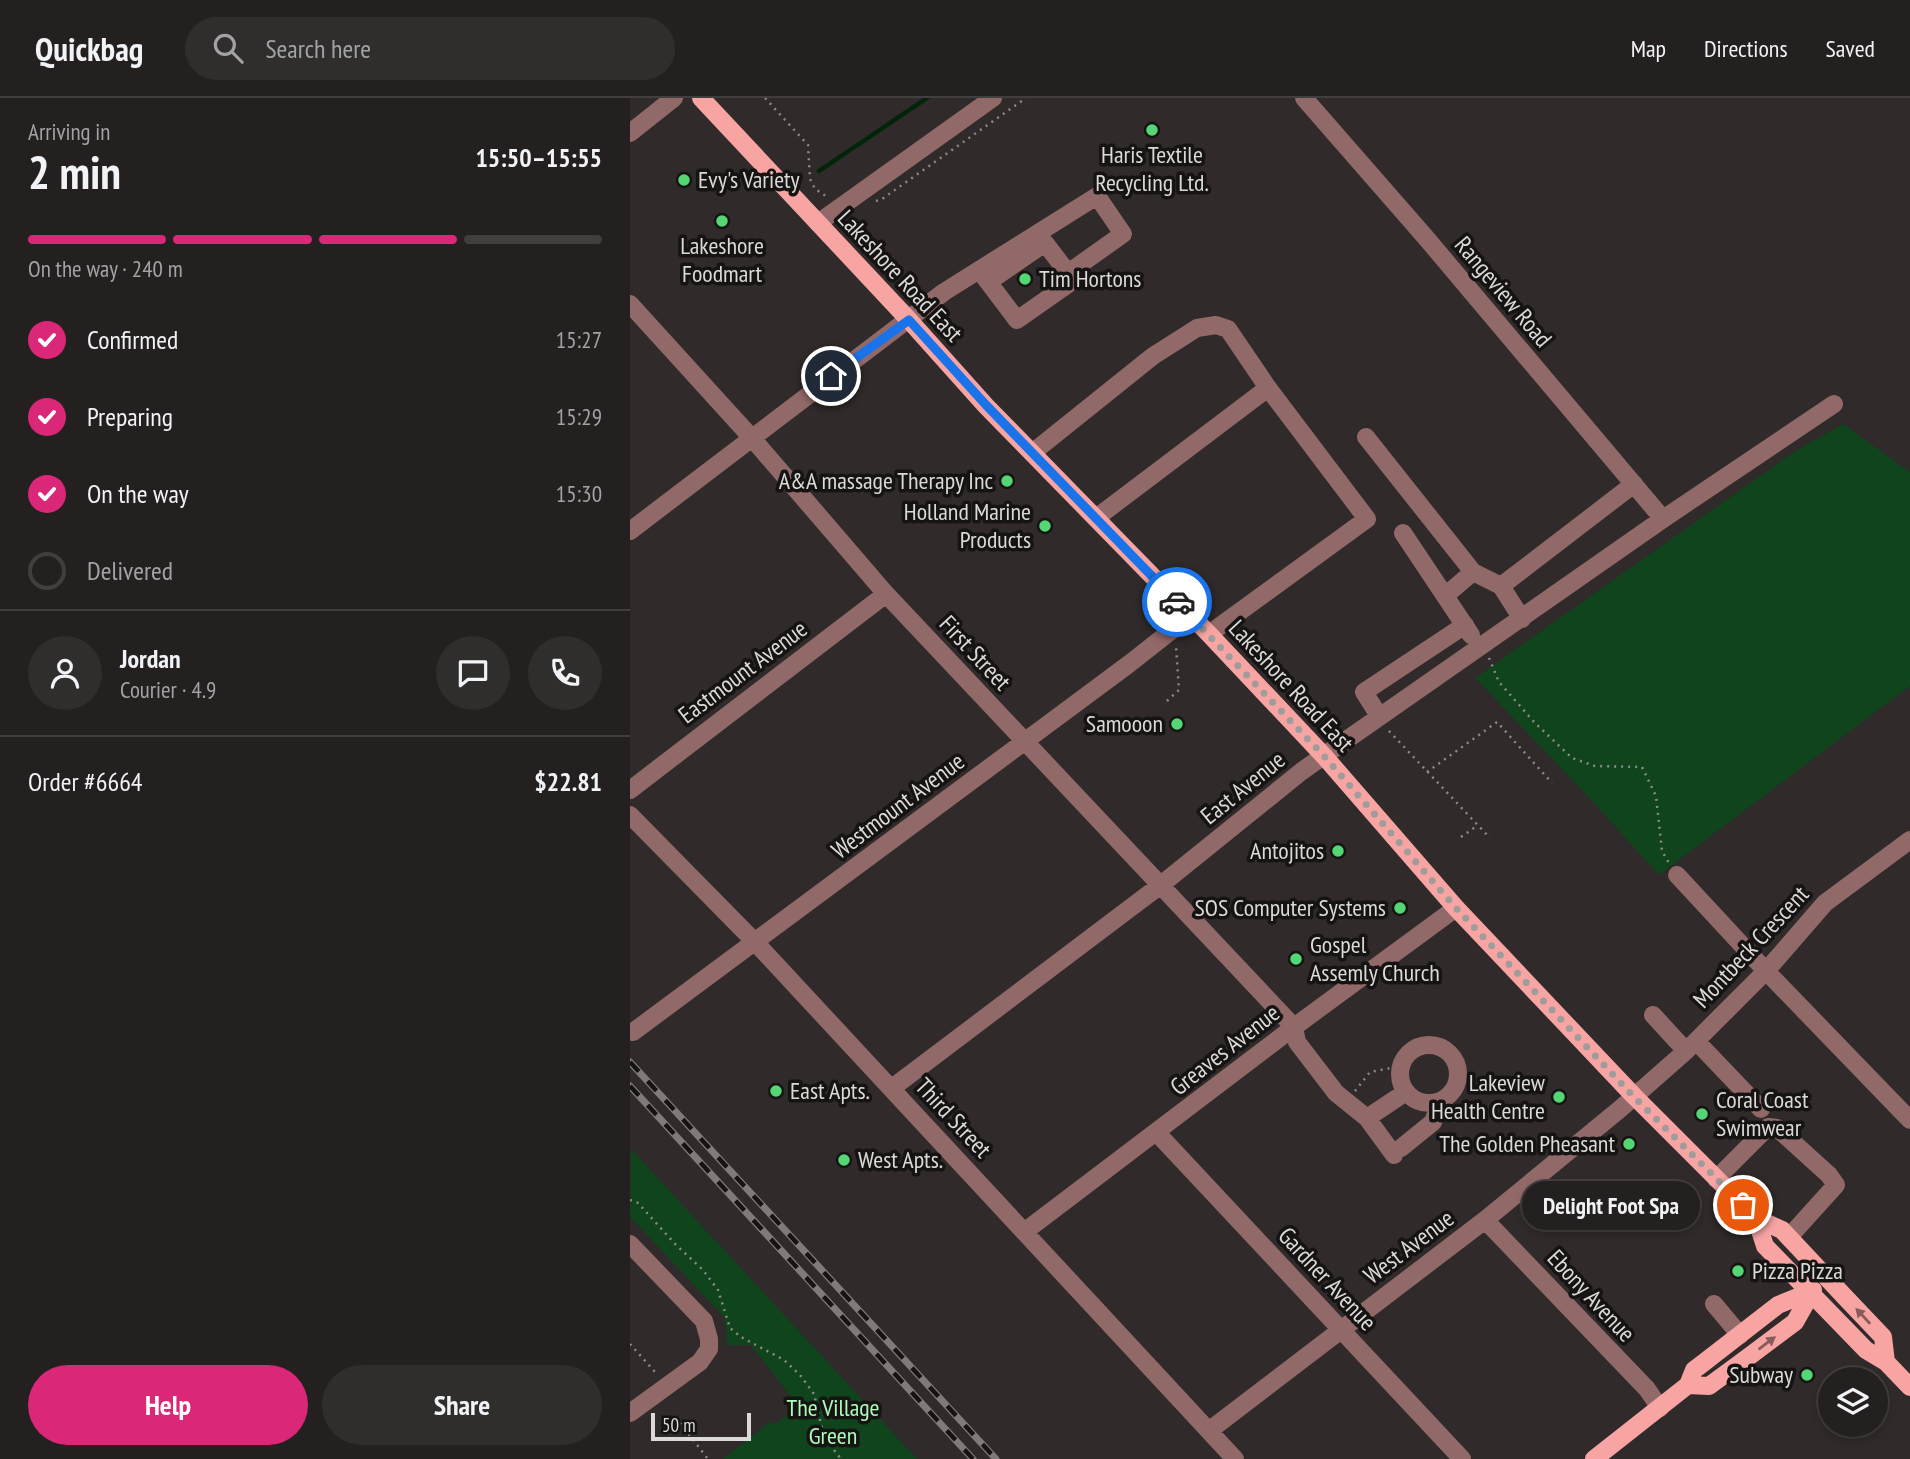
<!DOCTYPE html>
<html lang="en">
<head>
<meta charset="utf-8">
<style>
  body { margin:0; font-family:"PT Sans Narrow",sans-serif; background:#302d2d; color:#f1f3f6; height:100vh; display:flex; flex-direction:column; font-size:26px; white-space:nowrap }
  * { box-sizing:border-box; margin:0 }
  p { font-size:23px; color:#a3a3a5 }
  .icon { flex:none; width:38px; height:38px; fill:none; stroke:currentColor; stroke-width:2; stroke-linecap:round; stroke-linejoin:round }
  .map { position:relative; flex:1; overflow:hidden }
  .sheet { display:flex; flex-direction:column; background:#242020; width:630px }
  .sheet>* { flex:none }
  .controls { position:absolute; left:1188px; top:1269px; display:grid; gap:14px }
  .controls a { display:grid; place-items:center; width:70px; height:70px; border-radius:50%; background:#242020; box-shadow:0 4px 10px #0003,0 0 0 2px #413e3e; font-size:35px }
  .scale { position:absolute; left:21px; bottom:18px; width:100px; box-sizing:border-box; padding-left:7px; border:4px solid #dcd9d9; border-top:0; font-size:19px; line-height:24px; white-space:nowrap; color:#dcd9d9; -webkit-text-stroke:5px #161313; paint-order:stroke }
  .pin { position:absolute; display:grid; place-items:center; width:60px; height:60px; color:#fff; margin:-30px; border:4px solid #fff; border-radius:50%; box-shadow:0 2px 7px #0007 }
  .courier { position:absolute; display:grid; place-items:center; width:70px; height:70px; margin:-35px; border:5px solid #1a73e8; border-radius:50%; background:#fff; color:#222; box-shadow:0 2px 9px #0007 }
  .bubble { position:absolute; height:49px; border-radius:24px; background:#242020; box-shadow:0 4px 10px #0003,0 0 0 2px #413e3e; font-size:23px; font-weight:800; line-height:49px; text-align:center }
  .headline em { font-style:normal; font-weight:800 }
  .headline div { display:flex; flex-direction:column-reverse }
  .headline { display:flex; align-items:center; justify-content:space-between; height:119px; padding:0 28px }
  h1 { font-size:46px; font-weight:800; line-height:52px }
  .bar { display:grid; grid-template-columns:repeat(4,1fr); gap:10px 7px; align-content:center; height:84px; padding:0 28px }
  .bar i { height:9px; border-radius:5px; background:#413e3e }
  .bar .on { background:#db2777 }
  .bar p { grid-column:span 4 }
  .line { display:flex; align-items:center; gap:18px; padding:0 28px; border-top:2px solid #413e3e }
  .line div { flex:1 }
  .round { display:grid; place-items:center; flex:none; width:74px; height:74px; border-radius:37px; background:#302d2d }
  ol { padding:0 28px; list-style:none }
  li { display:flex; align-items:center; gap:21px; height:77px }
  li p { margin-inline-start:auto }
  li .icon { padding:7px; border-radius:50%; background:#db2777; color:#fff; stroke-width:4 }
  li:last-child { color:#a3a3a5 }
  li i { width:38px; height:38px; border:4px solid #413e3e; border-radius:50% }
  .button { display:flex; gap:14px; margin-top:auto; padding:14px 28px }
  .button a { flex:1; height:80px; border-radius:42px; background:#db2777; color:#fff; font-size:28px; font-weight:800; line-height:80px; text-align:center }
  .button a+a { background:#302d2d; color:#f1f3f6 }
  header { display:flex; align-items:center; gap:42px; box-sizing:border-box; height:98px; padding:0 35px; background:#242020; border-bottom:2px solid #413e3e }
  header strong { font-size:33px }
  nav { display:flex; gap:38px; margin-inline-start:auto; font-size:24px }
  .search { width:490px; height:63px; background:#302d2d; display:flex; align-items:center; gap:18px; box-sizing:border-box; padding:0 24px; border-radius:38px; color:#a3a3a5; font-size:26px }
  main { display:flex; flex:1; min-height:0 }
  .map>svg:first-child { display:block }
  .green { fill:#0f441d }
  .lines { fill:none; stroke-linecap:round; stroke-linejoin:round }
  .stream { stroke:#002508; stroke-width:4.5 }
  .path { stroke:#8e8a8a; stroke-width:2.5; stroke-dasharray:2 5; stroke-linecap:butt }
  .minor { stroke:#916968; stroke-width:18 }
  .major { stroke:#f7a4a3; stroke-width:18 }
  .rail-casing { stroke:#807b7b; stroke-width:7 }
  .rail { stroke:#161313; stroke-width:4.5; stroke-dasharray:13; stroke-linecap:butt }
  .oneway { fill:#865c5b }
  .done { stroke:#a09c9c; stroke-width:7; stroke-dasharray:0 12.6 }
  .route { stroke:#1a73e8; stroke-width:9 }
  .poi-dot { fill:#53d673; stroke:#161313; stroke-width:2.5 }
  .labels { text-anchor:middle; stroke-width:7; stroke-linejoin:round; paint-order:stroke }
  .poi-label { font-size:24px; fill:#dcd9d9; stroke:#161313; text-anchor:end }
  .street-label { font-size:24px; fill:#dcd9d9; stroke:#161313 }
  .park-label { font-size:24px; fill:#adfab9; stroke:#161313 }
</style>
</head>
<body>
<header>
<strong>Quickbag</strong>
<div class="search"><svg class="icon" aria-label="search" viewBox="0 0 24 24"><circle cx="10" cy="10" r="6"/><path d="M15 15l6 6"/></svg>Search here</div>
<nav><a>Map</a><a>Directions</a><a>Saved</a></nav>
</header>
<main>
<section class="sheet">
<div class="headline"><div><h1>2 min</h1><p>Arriving in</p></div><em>15:50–15:55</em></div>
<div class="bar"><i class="on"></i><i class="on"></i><i class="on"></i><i></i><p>On the way · 240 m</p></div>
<ol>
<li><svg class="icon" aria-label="check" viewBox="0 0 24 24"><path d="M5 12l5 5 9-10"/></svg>Confirmed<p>15:27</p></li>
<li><svg class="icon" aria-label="check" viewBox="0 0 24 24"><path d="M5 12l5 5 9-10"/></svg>Preparing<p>15:29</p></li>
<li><svg class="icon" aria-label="check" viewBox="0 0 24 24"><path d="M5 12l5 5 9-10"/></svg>On the way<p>15:30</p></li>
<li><i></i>Delivered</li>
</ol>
<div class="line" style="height:126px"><a class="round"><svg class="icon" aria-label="person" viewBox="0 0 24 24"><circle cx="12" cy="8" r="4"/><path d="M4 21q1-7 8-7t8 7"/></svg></a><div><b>Jordan</b><p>Courier · 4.9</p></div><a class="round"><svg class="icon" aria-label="chat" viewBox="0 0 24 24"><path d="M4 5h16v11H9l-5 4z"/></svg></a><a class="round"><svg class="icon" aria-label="phone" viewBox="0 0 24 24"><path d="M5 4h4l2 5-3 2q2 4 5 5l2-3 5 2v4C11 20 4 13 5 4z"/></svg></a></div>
<div class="line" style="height:91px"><div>Order #6664</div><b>$22.81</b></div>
<div class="button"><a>Help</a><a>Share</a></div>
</section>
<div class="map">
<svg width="1280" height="1361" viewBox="0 0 1280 1361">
  <rect width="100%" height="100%" fill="#302a2a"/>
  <path class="green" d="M1213 326 1280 374V588L1029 777 949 689 845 580 1164 354Z
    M1 1051 287 1361H93L141 1323 144 1327 168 1308 121 1247H97L96 1229 93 1218 0 1119Z"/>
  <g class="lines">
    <path class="stream" d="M189 73 297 0"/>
    <path class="path" d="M135 0 178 47 180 81 185 91 199 100
      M246 103 252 101 396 0
      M859 560 869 584 905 625 942 660 965 668 1012 669 1026 698 1032 753 1039 765
      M537 603 549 592 546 548
      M759 633 860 740
      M797 674 867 624 922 685
      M831 739 848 727
      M725 993 740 974 771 968
      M0 1102 8 1105 46 1147 73 1172 88 1192 100 1230 111 1239 154 1262 170 1277 184 1296 194 1339 211 1361
      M0 1246 26 1275
      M50 1325 78 1361"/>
    <path class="minor" d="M674 0 797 141 1033 421
      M0 35 44 0
      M188 125 363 0
      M350 173 387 222 437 187 438 175 415 145 358 184
      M0 206 121 339 256 496 664 929 667 944 706 995 737 1020 764 1057
      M736 339 843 474
      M402 355 523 258 567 230 586 227 598 231 638 290 737 421 579 536
      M466 420 638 290
      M0 433 314 194 467 98 493 136 438 175
      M773 435 841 537
      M871 488 892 521
      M816 497 843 474 871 488 1004 386
      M749 618 734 594 835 527
      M0 692 256 496
      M0 717 125 844 605 1361
      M1047 777 1136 873 1280 1022
      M1023 917 1056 953
      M3 934 499 566 560 518
      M1066 943 1131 1011
      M770 976a29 29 0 1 1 58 0a29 29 0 1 1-58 0Z
      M262 990 532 786 672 673 1033 421 1204 306
      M737 1020 776 994
      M527 1035 832 1361
      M771 1050 803 1024 810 1004
      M1086 1081 1138 1029 1147 1030 1199 1077 1206 1087 1159 1139
      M855 1122 1017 1291 1030 1310
      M394 1134 664 929 826 810
      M0 1146 74 1223 79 1241V1251L70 1264 0 1315
      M1084 1206 1110 1237
      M580 1332 855 1122 990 1011 1056 953 1136 873 1195 805 1280 742"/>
    <path class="major" d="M71 0 279 222 356 308 579 536 694 658 826 810 1004 998 1126 1120 1152 1132 1214 1198 1253 1239 1256 1264
      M1126 1120 1135 1148 1236 1252 1256 1264 1280 1289
      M1058 1287 1079 1288 1117 1260 1165 1224 1183 1192
      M964 1361 1058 1287 1064 1272 1072 1266 1148 1207 1180 1194"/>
    <g class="rail-casing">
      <path id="rail" d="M0 964 366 1361
        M0 988 343 1361"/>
    </g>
    <use href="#rail" class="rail"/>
  </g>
  <defs><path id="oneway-solid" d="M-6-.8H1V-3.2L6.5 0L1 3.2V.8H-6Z" transform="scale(1.75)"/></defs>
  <g class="oneway">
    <use href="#oneway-solid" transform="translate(1233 1218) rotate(-133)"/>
    <use href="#oneway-solid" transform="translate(1137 1245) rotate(-37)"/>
  </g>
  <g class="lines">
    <path class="done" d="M547 504 694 658 826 810 1004 999 1113 1107"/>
    <path class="route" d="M201 278 279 222 356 307 547 504"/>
  </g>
  <g class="poi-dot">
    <circle cx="522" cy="32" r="7"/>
    <circle cx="54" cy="82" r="7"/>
    <circle cx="92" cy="123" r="7"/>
    <circle cx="395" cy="181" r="7"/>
    <circle cx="377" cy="383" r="7"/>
    <circle cx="415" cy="428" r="7"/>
    <circle cx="547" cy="626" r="7"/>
    <circle cx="708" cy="753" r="7"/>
    <circle cx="770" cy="810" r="7"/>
    <circle cx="666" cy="861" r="7"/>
    <circle cx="146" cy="993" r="7"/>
    <circle cx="929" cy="999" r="7"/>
    <circle cx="1072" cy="1016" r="7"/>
    <circle cx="999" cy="1046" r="7"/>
    <circle cx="214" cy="1062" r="7"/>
    <circle cx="1108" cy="1173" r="7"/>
    <circle cx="1177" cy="1277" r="7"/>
  </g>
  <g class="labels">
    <g class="poi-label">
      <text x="522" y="65" text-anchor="middle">Haris Textile<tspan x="522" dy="28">Recycling Ltd.</tspan></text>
      <text x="68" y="90" text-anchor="start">Evy's Variety</text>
      <text x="92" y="156" text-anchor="middle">Lakeshore<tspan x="92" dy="28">Foodmart</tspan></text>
      <text x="409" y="189" text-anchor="start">Tim Hortons</text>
      <text x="363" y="391">A&amp;A massage Therapy Inc</text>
      <text x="401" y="422">Holland Marine<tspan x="401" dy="28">Products</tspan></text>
      <text x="533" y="634">Samooon</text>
      <text x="694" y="761">Antojitos</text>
      <text x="756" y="818">SOS Computer Systems</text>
      <text x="680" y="855" text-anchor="start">Gospel<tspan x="680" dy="28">Assemly Church</tspan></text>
      <text x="915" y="993">Lakeview<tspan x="915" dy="28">Health Centre</tspan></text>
      <text x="160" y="1001" text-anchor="start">East Apts.</text>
      <text x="1086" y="1010" text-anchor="start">Coral Coast<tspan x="1086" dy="28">Swimwear</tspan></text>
      <text x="985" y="1054">The Golden Pheasant</text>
      <text x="228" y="1070" text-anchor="start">West Apts.</text>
      <text x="1122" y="1181" text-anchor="start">Pizza Pizza</text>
      <text x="1163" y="1285">Subway</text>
    </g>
    <g class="street-label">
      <text transform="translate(270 178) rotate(47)" y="8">Lakeshore Road East</text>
      <text transform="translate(873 194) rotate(50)" y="8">Rangeview Road</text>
      <text transform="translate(345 555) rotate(47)" y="8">First Street</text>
      <text transform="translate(113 574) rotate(-37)" y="8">Eastmount Avenue</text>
      <text transform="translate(661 588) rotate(47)" y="8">Lakeshore Road East</text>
      <text transform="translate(613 690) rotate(-39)" y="8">East Avenue</text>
      <text transform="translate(268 708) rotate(-37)" y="8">Westmount Avenue</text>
      <text transform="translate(1121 849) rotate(-47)" y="8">Montbeck Crescent</text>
      <text transform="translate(595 952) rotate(-38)" y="8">Greaves Avenue</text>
      <text transform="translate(323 1020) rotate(47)" y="8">Third Street</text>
      <text transform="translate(779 1149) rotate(-37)" y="8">West Avenue</text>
      <text transform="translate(697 1181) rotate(47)" y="8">Gardner Avenue</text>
      <text transform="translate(961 1198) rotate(47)" y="8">Ebony Avenue</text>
    </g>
    <g class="park-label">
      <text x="203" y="1318">The Village<tspan x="203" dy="28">Green</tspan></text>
    </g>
  </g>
</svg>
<div class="controls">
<a><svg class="icon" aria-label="layers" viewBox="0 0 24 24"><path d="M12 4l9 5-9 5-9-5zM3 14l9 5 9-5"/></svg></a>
</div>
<div class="scale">50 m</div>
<div class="pin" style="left:1113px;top:1107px;background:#ea580c"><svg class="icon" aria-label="bag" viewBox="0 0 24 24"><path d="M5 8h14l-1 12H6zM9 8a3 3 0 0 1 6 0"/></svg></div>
<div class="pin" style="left:201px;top:278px;background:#1f2937"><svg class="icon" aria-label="home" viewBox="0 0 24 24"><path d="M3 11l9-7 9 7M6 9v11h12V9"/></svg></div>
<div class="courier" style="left:547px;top:504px"><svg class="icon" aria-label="car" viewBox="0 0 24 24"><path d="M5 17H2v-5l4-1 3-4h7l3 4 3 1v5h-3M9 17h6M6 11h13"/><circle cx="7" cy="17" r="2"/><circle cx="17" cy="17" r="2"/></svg></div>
<div class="bubble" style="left:892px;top:1083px;width:178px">Delight Foot Spa</div>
</div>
</main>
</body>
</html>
